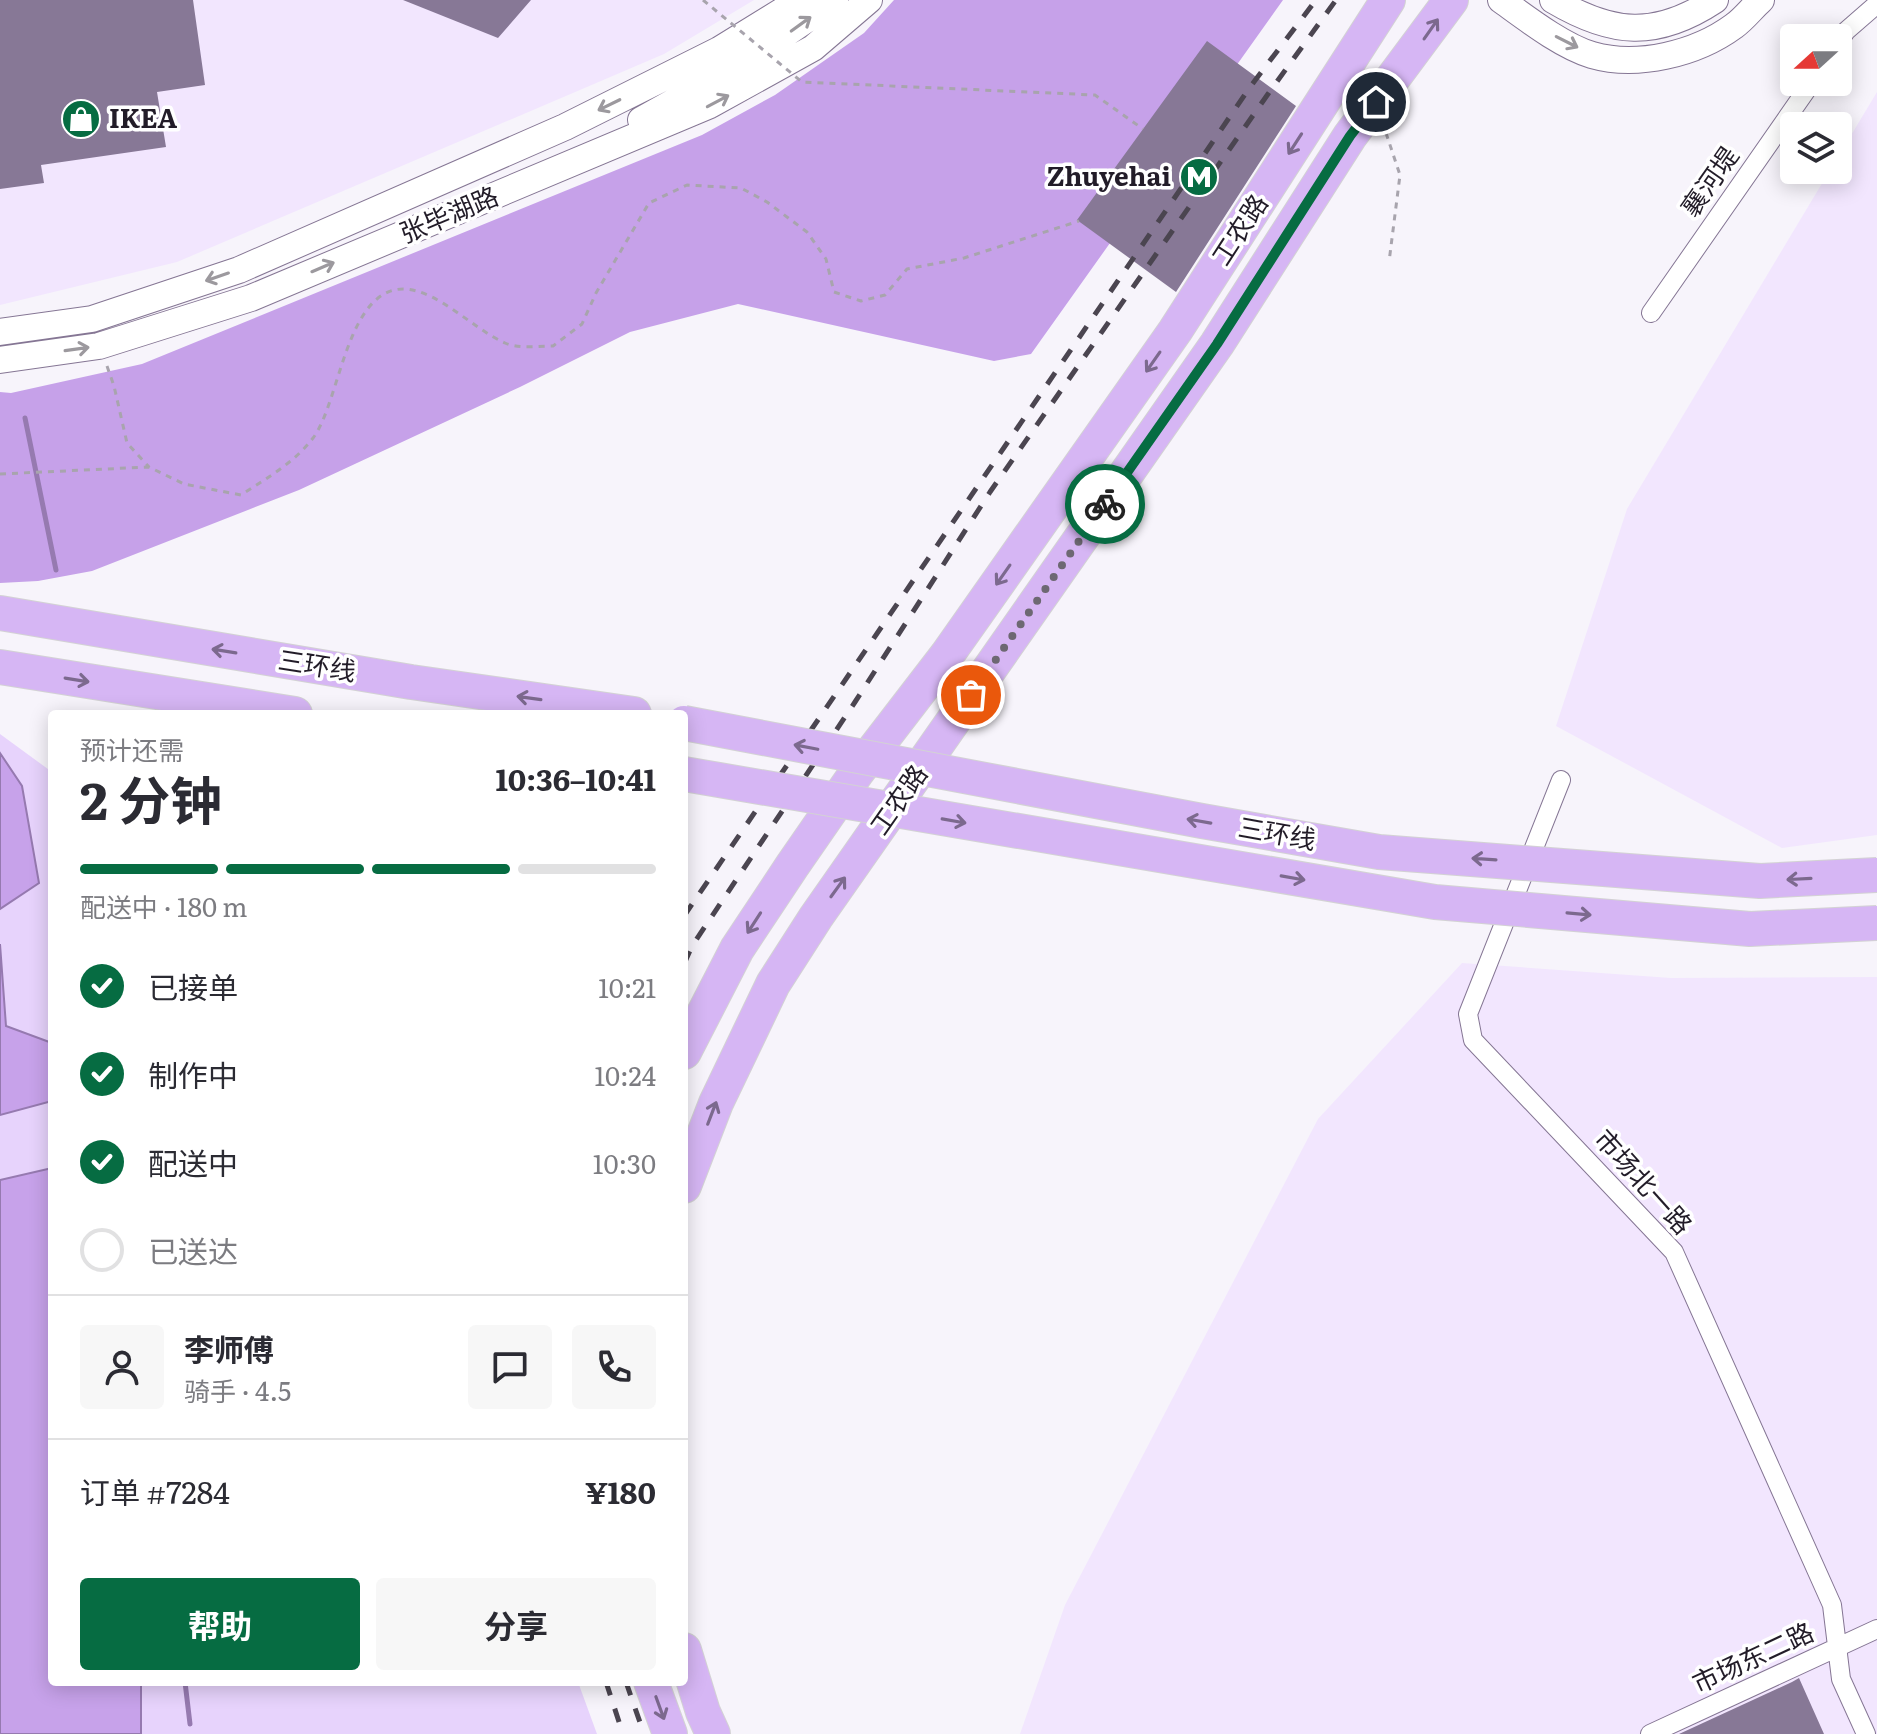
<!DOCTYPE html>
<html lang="zh">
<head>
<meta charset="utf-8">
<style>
  body { margin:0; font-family:Literata,"Noto Sans SC",serif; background:#f7f7f7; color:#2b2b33; height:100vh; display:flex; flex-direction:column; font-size:30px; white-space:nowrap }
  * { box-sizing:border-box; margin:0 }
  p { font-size:26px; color:#7c7c81 }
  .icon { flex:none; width:44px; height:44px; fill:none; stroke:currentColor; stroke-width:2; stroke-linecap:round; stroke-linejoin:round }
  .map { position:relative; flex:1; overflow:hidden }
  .panel { position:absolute; left:48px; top:710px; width:640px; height:976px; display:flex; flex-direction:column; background:#fff; border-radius:8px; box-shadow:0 4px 20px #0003 }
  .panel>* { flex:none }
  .needle { width:52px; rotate:249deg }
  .buttons { position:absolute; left:1780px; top:24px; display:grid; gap:16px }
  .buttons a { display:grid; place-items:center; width:72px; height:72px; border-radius:8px; background:#fff; box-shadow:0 4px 20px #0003; font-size:40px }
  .pin { position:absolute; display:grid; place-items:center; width:68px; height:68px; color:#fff; margin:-34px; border:4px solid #fff; border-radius:50%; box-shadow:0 2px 8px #0007 }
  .courier { position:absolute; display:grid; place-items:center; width:80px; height:80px; margin:-40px; border:6px solid #066c42; border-radius:50%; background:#fff; color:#222; box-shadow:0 2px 10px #0007 }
  .headline em { font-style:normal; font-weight:700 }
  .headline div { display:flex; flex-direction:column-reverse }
  .headline { display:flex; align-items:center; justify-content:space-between; height:136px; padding:0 32px }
  h1 { font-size:52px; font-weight:700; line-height:60px }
  .bar { display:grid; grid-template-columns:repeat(4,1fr); gap:12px 8px; align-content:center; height:96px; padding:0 32px }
  .bar i { height:10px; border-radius:6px; background:#e1e1e2 }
  .bar .selected { background:#066c42 }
  .bar p { grid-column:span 4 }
  .line { display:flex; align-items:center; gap:20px; padding:0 32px; border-top:2px solid #e1e1e2 }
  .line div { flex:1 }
  .round { display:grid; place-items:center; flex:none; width:84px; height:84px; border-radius:8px; background:#f7f7f7 }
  ol { padding:0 32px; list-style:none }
  li { display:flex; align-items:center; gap:24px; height:88px }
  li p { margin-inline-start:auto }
  li .icon { padding:8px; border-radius:50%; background:#066c42; color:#fff; stroke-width:4 }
  li:last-child { color:#7c7c81 }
  li i { width:44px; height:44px; border:4px solid #e1e1e2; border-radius:50% }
  .primary-button { display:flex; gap:16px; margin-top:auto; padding:16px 32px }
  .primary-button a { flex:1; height:92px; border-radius:8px; background:#066c42; color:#fff; font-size:32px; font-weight:700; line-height:92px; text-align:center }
  .primary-button a+a { background:#f7f7f7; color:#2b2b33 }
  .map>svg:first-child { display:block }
  .built { fill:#f2e6fe }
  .green { fill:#e7d3fc }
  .forest { fill:#c6a1e9 }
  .water { fill:#c7a2ea; stroke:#967ab0; stroke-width:2 }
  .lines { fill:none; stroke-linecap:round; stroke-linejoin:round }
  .stream { stroke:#967ab0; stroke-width:5 }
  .building { fill:#877896 }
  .street-casing { stroke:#857694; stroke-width:20 }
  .secondary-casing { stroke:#857694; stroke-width:28 }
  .highway-casing { stroke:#d3d2d4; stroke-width:36 }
  .path { stroke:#a8a4ad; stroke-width:3; stroke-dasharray:6 6; stroke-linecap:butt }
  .street { stroke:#fff; stroke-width:18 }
  .secondary { stroke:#fff; stroke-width:26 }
  .highway { stroke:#d6b6f4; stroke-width:34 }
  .rail { stroke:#4b4550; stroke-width:5; stroke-dasharray:14 14; stroke-linecap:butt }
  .highway-bridge-casing { stroke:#d3d2d4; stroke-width:36; stroke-linecap:butt }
  .path-bridge { stroke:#a8a4ad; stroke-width:3; stroke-dasharray:6 6; stroke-linecap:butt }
  .highway-bridge { stroke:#d6b6f4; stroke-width:34 }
  .oneway { stroke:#9c999e }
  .oneway2 { stroke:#7c698e }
  .done { stroke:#6d6872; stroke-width:8; stroke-dasharray:0 14.4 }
  .route { stroke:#066c42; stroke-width:10 }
  .labels { text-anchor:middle; stroke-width:7; stroke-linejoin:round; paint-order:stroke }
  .poi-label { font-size:26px; font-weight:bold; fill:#221c28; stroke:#fff; text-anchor:start }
  .street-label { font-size:26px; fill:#221c28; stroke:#fff }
</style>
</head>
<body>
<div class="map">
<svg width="1877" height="1734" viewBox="0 0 1877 1734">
  <rect width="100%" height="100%" fill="#f7f4fb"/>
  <path class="built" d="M0 0H754L664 54 177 262 0 305Z
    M1877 92V835L1782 848 1556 726 1627 509 1830 170H1838V157Z
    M1462 963 1671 978 1877 977V1734H1020L1065 1605 1318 1119Z"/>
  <path class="green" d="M0 734 52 772V1682H578L597 1734H0Z"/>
  <path class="forest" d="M894 0H1283L1031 354 994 361 738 304 630 332 520 387 299 490 92 571 38 581 0 583V392L11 393 142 364 702 135 775 95 864 33Z"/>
  <path class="water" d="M0 753 22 786 39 883 0 909Z
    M0 944 6 1026 52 1043V1101L0 1115Z
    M52 1168V1682H141V1734H0V1180Z"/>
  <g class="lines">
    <path class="stream" d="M25 418 56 570
      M185 1682 190 1724"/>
  </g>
  <path class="building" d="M0 0H193L205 85 157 92 166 147 41 165 44 183 0 189Z
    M403 0H531L498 38Z
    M1207 41 1296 106 1176 292 1077 220Z
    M1799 1678 1824 1734H1679L1792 1682Z"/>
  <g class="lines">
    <g class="street-casing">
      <path id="street" d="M1838 43 1846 31 1877 4
        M1651 313 1812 82
        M1561 780 1468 1014 1473 1040 1674 1252 1832 1605 1841 1679 1866 1734
        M1650 1734 1877 1629"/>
    </g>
    <g class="secondary-casing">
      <path id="secondary" d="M1501 0C1526 18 1562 46 1592 55 1637 68 1696 54 1734 26 1744 19 1752 8 1761 0
        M1553 0C1612 35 1656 39 1715 0
        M641 120 743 63 835 0
        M0 332 92 319 239 270 565 127 719 50 800 0
        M0 360 99 346 251 298 710 105 813 48 869 0"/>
    </g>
    <g class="highway-casing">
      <path id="highway" d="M0 613 411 682 634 714
        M0 667 295 714
        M684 1052 737 949 792 866 857 772 947 655 1175 331 1388 0
        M684 1186 716 1103 773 984 816 917 1217 344 1350 136 1451 0
        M684 1650 703 1712 713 1734
        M651 1682 670 1734"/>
    </g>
    <path class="path" d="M1386 133 1400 175 1389 262
      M107 366 114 386 127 443 149 467
      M0 474 149 467 184 484 241 495C267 478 294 463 313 438 340 403 346 288 404 289 438 290 473 329 505 343 518 349 539 346 553 346L582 324 596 293 649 203 687 185 741 188 767 202 807 232 826 259 834 292 861 301 885 295 907 269 964 258 1079 221"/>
    <use href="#street" class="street"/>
    <use href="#secondary" class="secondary"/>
    <use href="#highway" class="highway"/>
    <path class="rail" d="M684 916 1197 165 1250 87 1316 0
      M684 964 692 946 855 702 990 492 1268 94 1336 0
      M606 1682 623 1734
      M626 1682 644 1734"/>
    <g class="highway-bridge-casing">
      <path id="highway-bridge" d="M684 723 1202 821 1379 852 1760 881 1877 875
        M684 774 1435 902 1750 929 1877 923"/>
    </g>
    <path class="path-bridge" d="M703 0 802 82 1095 95 1143 129"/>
    <use href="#highway-bridge" class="highway-bridge"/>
  </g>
  <defs><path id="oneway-shaft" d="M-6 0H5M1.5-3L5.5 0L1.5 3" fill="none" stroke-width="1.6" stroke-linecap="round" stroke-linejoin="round" transform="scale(2)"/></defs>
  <g class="oneway">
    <use href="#oneway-shaft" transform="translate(801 24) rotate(-36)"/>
    <use href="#oneway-shaft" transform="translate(1567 42) rotate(27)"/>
    <use href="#oneway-shaft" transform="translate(718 101) rotate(-28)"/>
    <use href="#oneway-shaft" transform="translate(609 105) rotate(154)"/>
    <use href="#oneway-shaft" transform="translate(323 267) rotate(-23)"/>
    <use href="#oneway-shaft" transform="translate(217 277) rotate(161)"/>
    <use href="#oneway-shaft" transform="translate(77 349) rotate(-8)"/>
  </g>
  <g class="oneway2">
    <use href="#oneway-shaft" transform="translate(1431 29) rotate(-55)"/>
    <use href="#oneway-shaft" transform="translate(1295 144) rotate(123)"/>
    <use href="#oneway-shaft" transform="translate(1153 362) rotate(125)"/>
    <use href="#oneway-shaft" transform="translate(1003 575) rotate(125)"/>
    <use href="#oneway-shaft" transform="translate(224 651) rotate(-171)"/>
    <use href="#oneway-shaft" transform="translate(77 680) rotate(9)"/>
    <use href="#oneway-shaft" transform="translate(529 698) rotate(-172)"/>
    <use href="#oneway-shaft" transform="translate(806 747) rotate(-169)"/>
    <use href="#oneway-shaft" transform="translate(954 821) rotate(10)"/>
    <use href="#oneway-shaft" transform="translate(1199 821) rotate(-170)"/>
    <use href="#oneway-shaft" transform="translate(1484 859) rotate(-176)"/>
    <use href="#oneway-shaft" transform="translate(1293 878) rotate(10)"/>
    <use href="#oneway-shaft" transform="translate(1799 879) rotate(177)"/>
    <use href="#oneway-shaft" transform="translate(838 887) rotate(-54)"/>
    <use href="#oneway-shaft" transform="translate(1579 914) rotate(5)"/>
    <use href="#oneway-shaft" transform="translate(754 923) rotate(123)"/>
    <use href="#oneway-shaft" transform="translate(712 1113) rotate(-69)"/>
    <use href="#oneway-shaft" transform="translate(660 1708) rotate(70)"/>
  </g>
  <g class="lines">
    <path class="done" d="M971 695 1105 504"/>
    <path class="route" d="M1105 504 1217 344 1350 136 1376 102"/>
  </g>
  <defs>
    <g id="shop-disc" transform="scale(2)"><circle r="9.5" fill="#066c42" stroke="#fff"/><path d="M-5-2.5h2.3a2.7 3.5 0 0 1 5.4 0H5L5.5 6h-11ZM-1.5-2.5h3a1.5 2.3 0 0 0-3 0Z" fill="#fff"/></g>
    <g id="metro-disc" transform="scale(2)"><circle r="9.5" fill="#066c42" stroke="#fff"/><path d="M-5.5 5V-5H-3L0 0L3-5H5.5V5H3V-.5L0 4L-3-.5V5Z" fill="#fff"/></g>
  </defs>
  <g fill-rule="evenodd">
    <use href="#shop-disc" x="81" y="119"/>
    <use href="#metro-disc" x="1199" y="177"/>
  </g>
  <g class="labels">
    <g class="poi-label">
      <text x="109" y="128">IKEA</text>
      <text x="1171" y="186" text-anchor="end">Zhuyehai</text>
    </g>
    <g class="street-label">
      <text transform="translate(1710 182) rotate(-55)" y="9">襄河堤</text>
      <text transform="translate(449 215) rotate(-23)" y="9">张毕湖路</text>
      <text transform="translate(1240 230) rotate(-57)" y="9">工农路</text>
      <text transform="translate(317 666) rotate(9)" y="9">三环线</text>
      <text transform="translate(899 800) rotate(-55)" y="9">工农路</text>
      <text transform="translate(1277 834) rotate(10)" y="9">三环线</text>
      <text transform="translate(1643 1182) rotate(48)" y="9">市场北一路</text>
      <text transform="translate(1753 1658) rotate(-25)" y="9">市场东二路</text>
    </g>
  </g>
</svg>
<div class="buttons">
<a><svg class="needle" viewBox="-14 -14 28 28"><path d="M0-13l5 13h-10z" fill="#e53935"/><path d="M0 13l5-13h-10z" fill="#7c7c81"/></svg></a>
<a><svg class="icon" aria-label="layers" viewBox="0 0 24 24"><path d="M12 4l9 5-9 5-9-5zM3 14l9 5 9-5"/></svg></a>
</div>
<div class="pin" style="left:971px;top:695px;background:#ea580c"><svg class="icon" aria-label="bag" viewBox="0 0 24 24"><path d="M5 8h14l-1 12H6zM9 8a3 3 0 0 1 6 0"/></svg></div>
<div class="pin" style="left:1376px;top:102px;background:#1f2937"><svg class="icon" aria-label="home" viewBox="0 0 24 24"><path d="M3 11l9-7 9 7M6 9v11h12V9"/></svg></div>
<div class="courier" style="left:1105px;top:504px"><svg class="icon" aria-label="bike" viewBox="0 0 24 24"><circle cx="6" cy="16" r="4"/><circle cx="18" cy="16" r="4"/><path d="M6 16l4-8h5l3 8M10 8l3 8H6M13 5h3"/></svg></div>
<section class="panel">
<div class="headline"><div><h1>2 分钟</h1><p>预计还需</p></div><em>10:36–10:41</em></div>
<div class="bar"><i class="selected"></i><i class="selected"></i><i class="selected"></i><i></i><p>配送中 · 180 m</p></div>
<ol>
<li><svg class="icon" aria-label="check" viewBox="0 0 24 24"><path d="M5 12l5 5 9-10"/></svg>已接单<p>10:21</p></li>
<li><svg class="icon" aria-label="check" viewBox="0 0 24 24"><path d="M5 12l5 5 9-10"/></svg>制作中<p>10:24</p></li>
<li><svg class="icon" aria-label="check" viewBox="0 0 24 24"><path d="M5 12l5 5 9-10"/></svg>配送中<p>10:30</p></li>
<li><i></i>已送达</li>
</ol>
<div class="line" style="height:144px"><a class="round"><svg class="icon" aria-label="person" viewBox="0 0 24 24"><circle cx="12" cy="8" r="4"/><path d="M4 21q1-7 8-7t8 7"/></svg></a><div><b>李师傅</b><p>骑手 · 4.5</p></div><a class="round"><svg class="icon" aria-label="chat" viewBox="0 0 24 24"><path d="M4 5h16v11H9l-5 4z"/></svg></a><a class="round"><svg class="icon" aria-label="phone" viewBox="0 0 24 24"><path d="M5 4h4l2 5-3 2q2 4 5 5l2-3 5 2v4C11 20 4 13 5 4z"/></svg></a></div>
<div class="line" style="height:104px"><div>订单 #7284</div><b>¥180</b></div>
<div class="primary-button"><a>帮助</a><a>分享</a></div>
</section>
</div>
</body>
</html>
